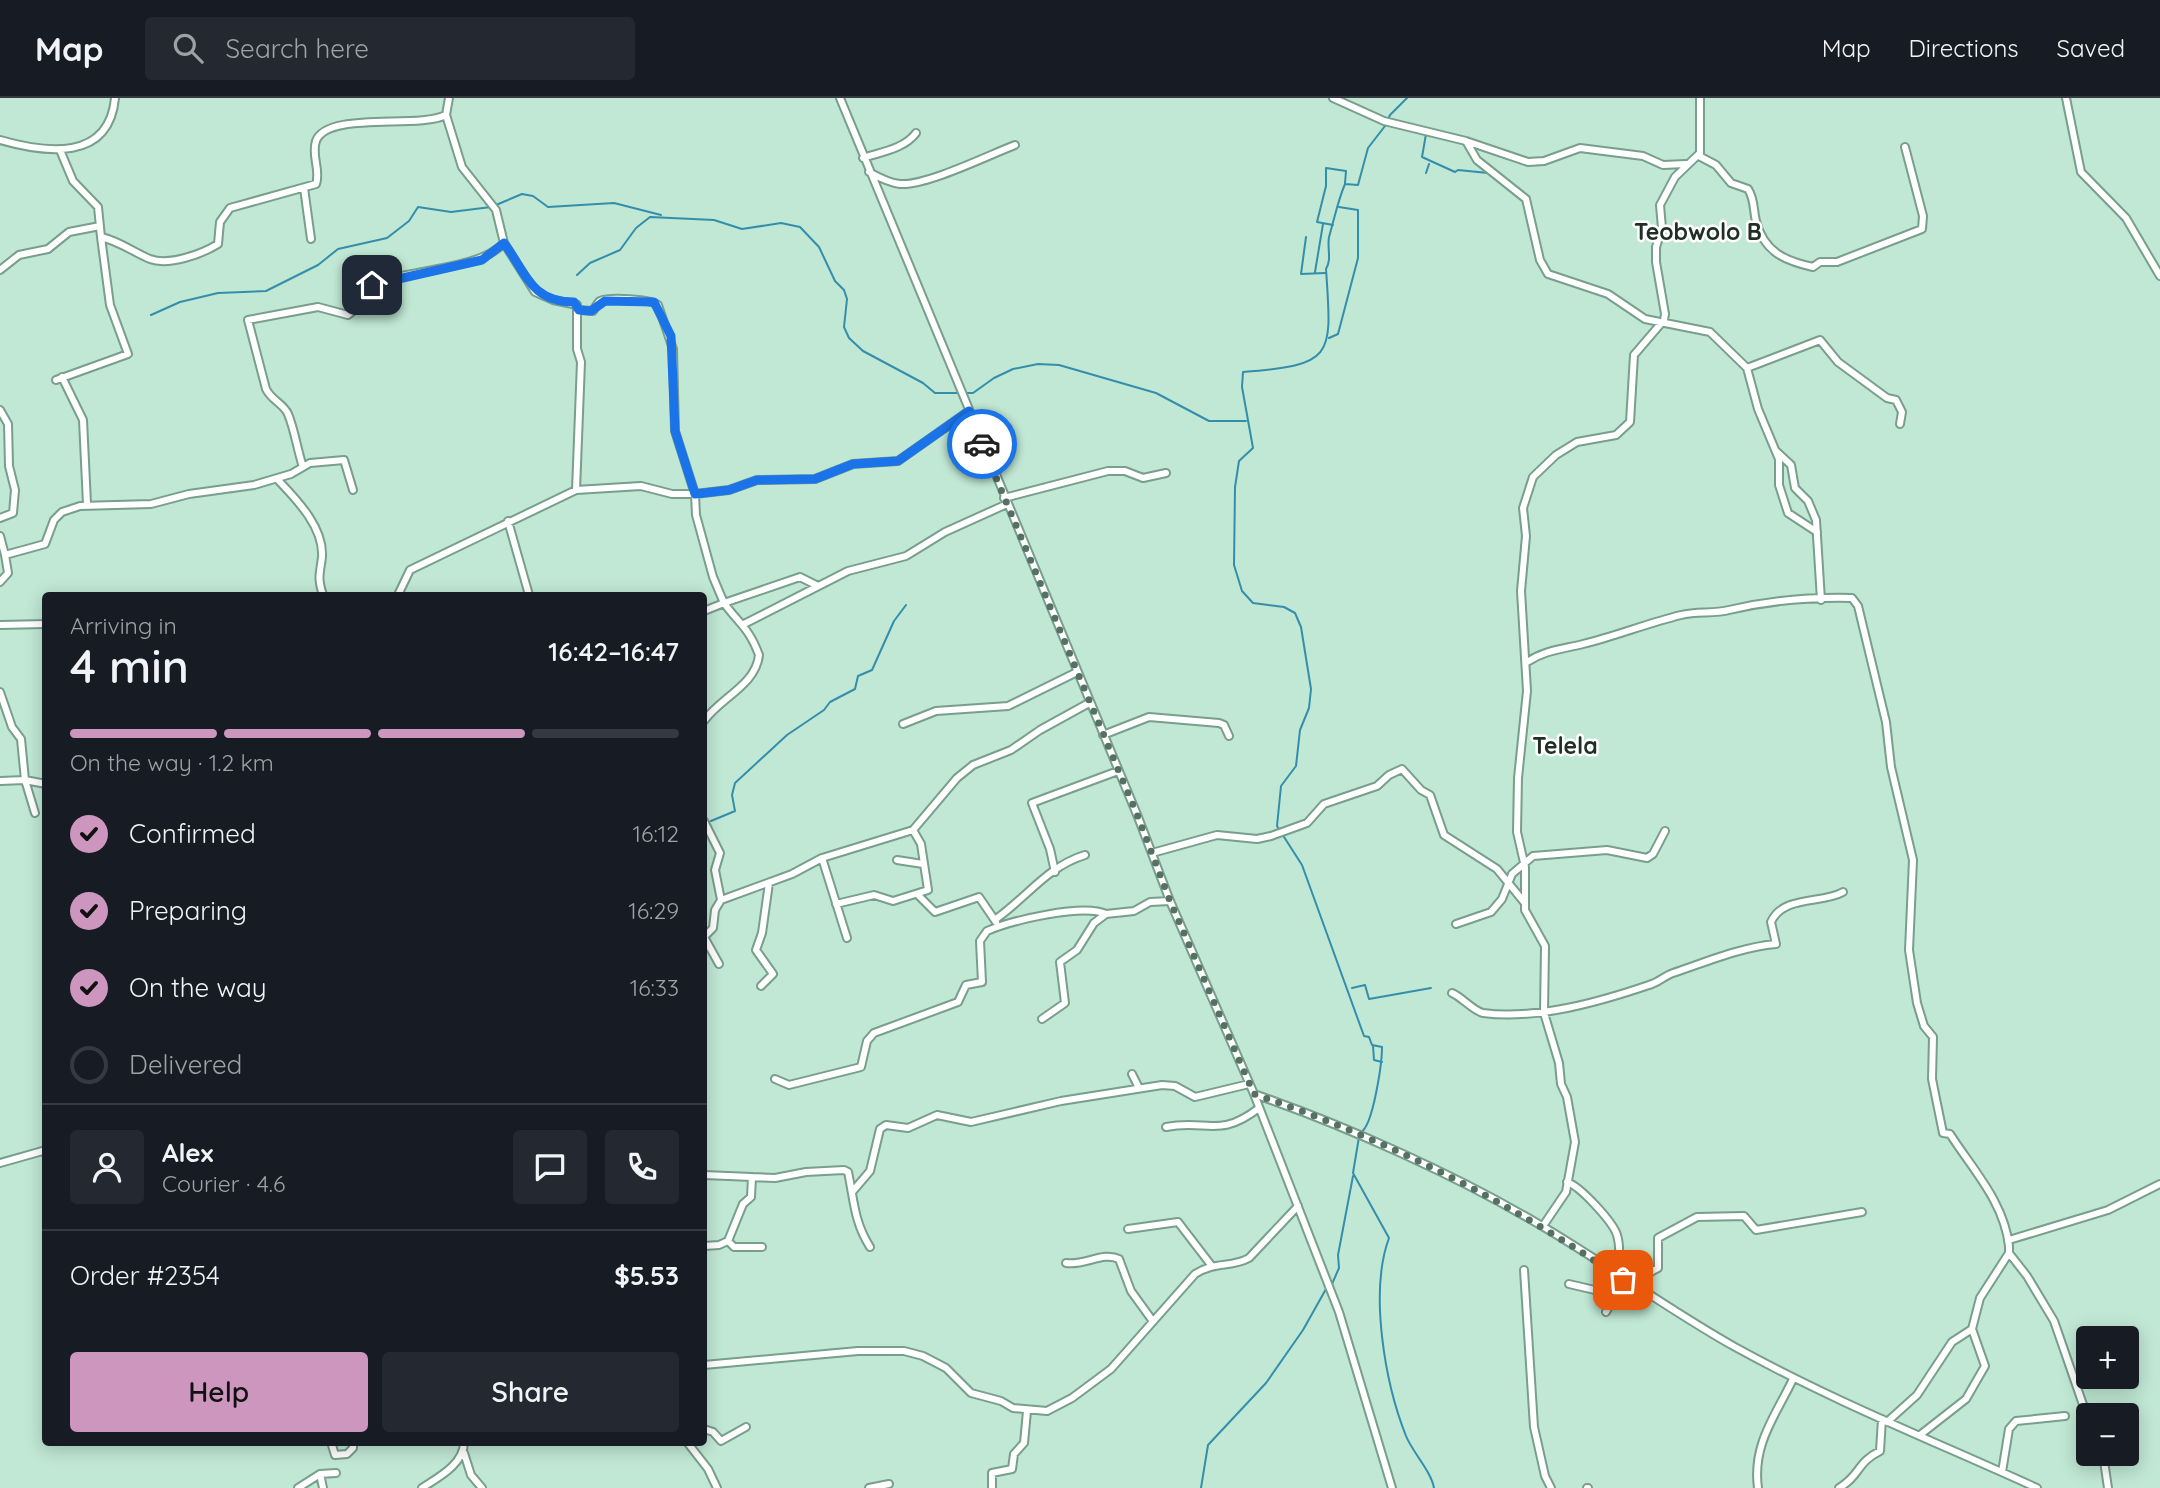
<!DOCTYPE html>
<html lang="en">
<head>
<meta charset="utf-8">
<style>
  body { margin:0; font-family:Quicksand,sans-serif; background:#242831; color:#f1f3f6; height:100vh; display:flex; flex-direction:column; font-size:26px; white-space:nowrap }
  * { box-sizing:border-box; margin:0 }
  p { font-size:23px; color:#9ea1a6 }
  .icon { flex:none; width:38px; height:38px; fill:none; stroke:currentColor; stroke-width:2; stroke-linecap:round; stroke-linejoin:round }
  .map { position:relative; flex:1; overflow:hidden }
  .side { position:absolute; left:42px; top:494px; width:665px; height:854px; display:flex; flex-direction:column; background:#171b24; border-radius:7px; box-shadow:0 4px 18px #0003 }
  .side>* { flex:none }
  .tools { position:absolute; left:2076px; top:1228px; display:grid; gap:14px }
  .tools a { display:grid; place-items:center; width:63px; height:63px; border-radius:7px; background:#171b24; box-shadow:0 4px 18px #0003; font-size:35px }
  .pin { position:absolute; display:grid; place-items:center; width:60px; height:60px; color:#fff; margin:-30px; border-radius:14px; box-shadow:0 4px 10px #0006 }
  .courier { position:absolute; display:grid; place-items:center; width:70px; height:70px; margin:-35px; border:5px solid #1a73e8; border-radius:50%; background:#fff; color:#222; box-shadow:0 2px 9px #0007 }
  .head em { font-style:normal; font-weight:600 }
  .head div { display:flex; flex-direction:column-reverse }
  .head { display:flex; align-items:center; justify-content:space-between; height:119px; padding:0 28px }
  h1 { font-size:46px; font-weight:600; line-height:52px }
  .bar { display:grid; grid-template-columns:repeat(4,1fr); gap:10px 7px; align-content:center; height:84px; padding:0 28px }
  .bar i { height:9px; border-radius:5px; background:#363941 }
  .bar .active { background:#cd96be }
  .bar p { grid-column:span 4 }
  .line { display:flex; align-items:center; gap:18px; padding:0 28px; border-top:2px solid #363941 }
  .line div { flex:1 }
  .round { display:grid; place-items:center; flex:none; width:74px; height:74px; border-radius:7px; background:#242831 }
  ol { padding:0 28px; list-style:none }
  li { display:flex; align-items:center; gap:21px; height:77px }
  li p { margin-inline-start:auto }
  li .icon { padding:7px; border-radius:50%; background:#cd96be; color:#111; stroke-width:4 }
  li:last-child { color:#9ea1a6 }
  li i { width:38px; height:38px; border:4px solid #363941; border-radius:50% }
  .primary-button { display:flex; gap:14px; margin-top:auto; padding:14px 28px }
  .primary-button a { flex:1; height:80px; border-radius:7px; background:#cd96be; color:#111; font-size:28px; font-weight:600; line-height:80px; text-align:center }
  .primary-button a+a { background:#242831; color:#f1f3f6 }
  header { display:flex; align-items:center; gap:42px; box-sizing:border-box; height:98px; padding:0 35px; background:#171b24; border-bottom:2px solid #363941 }
  header strong { font-size:33px }
  nav { display:flex; gap:38px; margin-inline-start:auto; font-size:24px }
  .search { width:490px; height:63px; background:#242831; display:flex; align-items:center; gap:18px; box-sizing:border-box; padding:0 24px; border-radius:7px; color:#9ea1a6; font-size:26px }
  .map>svg:first-child { display:block }
  .lines { fill:none; stroke-linecap:round; stroke-linejoin:round }
  .stream { stroke:#348eab; stroke-width:2 }
  .minor-casing { stroke:#789e8c; stroke-width:10 }
  .minor { stroke:#fff; stroke-width:6 }
  .done { stroke:#577064; stroke-width:7; stroke-dasharray:0 12.6 }
  .route { stroke:#1a73e8; stroke-width:9 }
  .labels { text-anchor:middle; stroke-width:5; stroke-linejoin:round; paint-order:stroke }
  .quarter-label { font-size:23px; font-weight:bold; fill:#1f2f27; stroke:#fefefe }
</style>
</head>
<body>
<header>
<strong>Map</strong>
<div class="search"><svg class="icon" aria-label="search" viewBox="0 0 24 24"><circle cx="10" cy="10" r="6"/><path d="M15 15l6 6"/></svg>Search here</div>
<nav><a>Map</a><a>Directions</a><a>Saved</a></nav>
</header>
<div class="map">
<svg width="2160" height="1390" viewBox="0 0 2160 1390">
  <rect width="100%" height="100%" fill="#c0e8d4"/>
  <g class="lines">
    <path class="stream" d="M1426 36 1422 59 1455 74 1458 72 1488 75
      M1426 75 1429 66
      M496 107 522 96 533 98 548 109 614 105 661 117
      M1333 127 1317 124 1326 88V70L1346 73 1345 85
      M1306 139 1301 176 1325 175
      M1315 174 1323 126
      M577 177 590 165 620 152 636 130 650 119 714 122 742 131 781 125 800 129 819 149 835 183 844 192 847 201 844 229 849 240 863 253 923 285 935 295H960
      M151 217 180 204 218 195 266 193 318 167 338 151 387 140 409 123 418 109 451 114 491 109
      M1329 240 1338 236 1358 160V112L1339 109
      M966 295H973L994 280 1013 271 1038 266 1059 267 1156 295 1209 323H1246
      M711 723 735 713 732 697 735 685 787 637 824 612 830 604 855 591 858 578 872 572 894 523 906 507
      M1352 890 1365 887 1369 901 1431 890
      M1373 948 1374 962 1382 964
      M1361 1034C1373 1028 1382 965 1382 949L1372 947 1369 939 1364 938 1302 767 1277 728 1281 688 1296 668 1300 632 1309 610 1311 591 1301 529 1295 515 1284 509 1253 505 1242 493 1234 467 1235 389 1239 363 1253 350 1242 289 1243 274C1335 267 1332 259 1326 171 1332 161 1327 151 1329 139 1334 122 1338 102 1345 86L1358 87 1368 50 1385 28 1390 17 1407 0
      M1359 1039 1353 1075 1389 1140C1369 1194 1385 1285 1406 1338 1413 1355 1431 1373 1434 1390
      M1332 1186 1339 1170 1338 1157 1353 1078
      M1201 1390 1208 1347 1266 1285 1303 1232 1326 1191"/>
    <g class="minor-casing">
      <path id="minor" d="M449 0 446 17 462 69 496 112 504 145 535 194 553 202 577 207V251L581 264 576 392
        M840 0 1138 719 1170 803 1254 996 1339 1214 1392 1390
        M1333 0 1384 23 1466 43 1477 62 1526 101 1540 162 1548 176 1608 196 1645 221 1710 234 1747 270 1758 311 1779 361V387L1788 415 1817 434
        M2066 0 2081 74 2126 120 2160 178
        M0 42C45 55 109 64 115 0
        M1466 43 1528 64 1544 63 1580 50 1643 58 1663 67 1686 66
        M60 52 73 83 98 109 101 139C119 143 133 154 150 161 169 168 202 156 218 146L220 124 230 110 316 86C321 72 311 58 316 43 327 13 418 31 446 17
        M1699 58 1716 67 1731 85 1748 91C1755 102 1753 112 1756 123 1764 154 1785 163 1813 169L1820 164H1837L1922 131 1923 118 1905 49
        M863 60C881 54 904 51 916 35
        M869 74C878 79 889 85 900 86 926 88 989 57 1015 47
        M304 90 311 141
        M0 172 19 157 48 151 69 134 100 128
        M579 212 593 213C595 210 597 205 600 203 609 199 651 201 658 207L673 251 675 333 695 396 696 417 713 479 724 505 800 479 818 488
        M1747 270 1820 242 1838 264 1887 300 1896 302 1902 314 1900 326
        M62 279 83 322 87 406
        M56 282 128 256 110 207 101 139
        M0 312 8 326 9 368 15 392 13 415 0 420
        M1777 354 1791 367 1795 390 1808 403 1816 422 1821 502
        M303 369C297 351 295 333 288 316 284 306 271 302 266 291L248 222 318 209 348 217 353 213V200C367 170 473 179 504 145
        M278 382C296 401 324 429 322 459 320 476 317 479 323 497
        M1004 400 1108 373H1125L1143 380 1166 375
        M508 423 529 497
        M0 438 5 457
        M0 484 8 475 5 457 45 446 54 422 62 414 80 408 151 406 189 396 254 387 291 376 310 365 344 362 353 392
        M398 497 410 472 576 392 641 388 672 396H695L729 392 757 382 815 381 853 366 898 363 969 313
        M704 513 724 505C740 527 749 530 759 557 756 587 720 600 704 623
        M744 526 848 473 906 458 945 434 1007 406
        M0 527 46 526
        M1527 564C1545 552 1563 551 1583 546 1616 538 1648 525 1681 517 1697 513 1714 516 1729 512 1767 503 1811 499 1852 500L1858 508 1886 624 1891 669 1913 762 1909 852 1917 905 1924 928 1933 939 1932 981 1943 1035 1950 1036C1973 1072 2004 1104 2009 1148V1155L1980 1200 1972 1231 1952 1244 1917 1297 1887 1324
        M0 594 12 629 21 641 25 682 35 715
        M903 626 936 613 1008 608 1077 574
        M1103 637 1149 619 1219 625 1224 627 1229 638
        M0 683 25 682 46 686
        M704 723 720 755 715 772 721 802
        M1152 755 1217 737 1257 741 1271 738 1307 725 1324 706 1377 688 1389 677 1402 671 1421 692 1430 697 1444 737 1497 771 1524 804
        M822 760 847 840
        M897 762 923 766
        M1055 774 1050 751 1032 705 1118 673
        M918 797 935 814 979 799 996 824
        M836 806 874 797 893 803 928 792 921 746 913 732
        M996 821C1026 800 1048 768 1085 757
        M1456 826 1491 814 1502 801 1512 776 1533 758 1607 752 1647 760 1653 756 1665 733
        M704 839 713 830 715 812 721 802 792 776 822 760 913 732 957 680 973 667 1011 652 1040 632 1089 605
        M704 839 719 866
        M761 888 773 876 756 852 762 835 769 785
        M1452 895C1462 899 1473 913 1483 915 1536 922 1599 904 1649 887 1658 885 1664 878 1673 875 1706 864 1741 849 1776 846L1771 824C1783 797 1822 806 1843 794
        M1042 921 1065 905 1060 864 1077 852 1094 825 1106 816 1134 813 1150 804 1170 803
        M1132 976 1139 990
        M775 981 789 987 861 969 867 943 874 935 958 904 966 887 982 884 980 843 987 833C1010 823 1083 805 1106 816
        M1254 996C1347 1028 1458 1078 1542 1128 1608 1167 1669 1212 1735 1249 1833 1303 1936 1344 2037 1390
        M1166 1029C1207 1021 1219 1041 1259 1010
        M0 1065 46 1052
        M704 1077 775 1080 806 1074 844 1072 848 1074C854 1102 854 1124 870 1149
        M1567 1084C1580 1088 1613 1124 1617 1137 1621 1150 1619 1165 1617 1177
        M853 1093 870 1073 880 1031 886 1027 908 1030 937 1017 971 1024 1061 1003 1162 987 1175 988 1195 999 1249 986
        M1543 1128 1566 1094 1575 1044 1567 999 1561 986 1559 965 1544 915 1545 848 1525 812V769L1517 734 1518 680 1527 593 1521 493 1526 438 1523 410 1533 379 1556 357 1577 344 1616 337 1630 324 1634 257 1664 222 1665 216 1656 164V149L1662 130 1660 107 1675 79 1700 55V0
        M1128 1131 1178 1124 1211 1167
        M2009 1142 2108 1112 2160 1086
        M728 1143 734 1149H762
        M704 1148 719 1147 728 1143 743 1106 751 1099 752 1079
        M2009 1155 2027 1178 2054 1223 2088 1321
        M1066 1165C1085 1168 1103 1153 1119 1161L1131 1193 1152 1222
        M1524 1172 1534 1329 1545 1378 1551 1390
        M1629 1185 1658 1170V1140L1697 1119 1744 1118 1756 1132 1862 1114
        M1569 1186 1616 1197
        M1606 1214 1623 1182
        M704 1267 858 1253H904L923 1258 946 1270 971 1295 1001 1303 1013 1310 1047 1313 1072 1300 1111 1271 1195 1176C1215 1163 1231 1170 1249 1160L1298 1108
        M704 1331 713 1334 721 1343 746 1329
        M1920 1337 1966 1301 1985 1268 1972 1231
        M331 1344 335 1357 347 1356 353 1350V1344
        M687 1344 708 1371 717 1390
        M464 1355 471 1377 482 1390
        M2103 1356 2108 1390
        M2002 1374 2009 1331 2016 1323 2065 1318
        M320 1376 323 1390
        M298 1390 320 1376 336 1375
        M422 1390C439 1379 464 1366 464 1344
        M869 1390 889 1386
        M992 1390V1375L1012 1371 1014 1356 1024 1345 1027 1313
        M1587 1390H1588
        M1758 1390C1752 1346 1776 1317 1793 1281
        M1839 1390C1861 1377 1856 1365 1880 1353L1882 1321"/>
    </g>
    <use href="#minor" class="minor"/>
  </g>
  <g class="lines">
    <path class="done" d="M982 346 1138 719 1170 803 1254 996C1384 1040 1511 1104 1623 1182"/>
    <path class="route" d="M372 187 482 162 504 145C526 175 531 204 574 204L579 212 591 213 605 203 654 204 671 238 675 333 695 396 729 392 757 382 815 381 853 366 898 363 969 313 982 346"/>
  </g>
  <g class="labels">
    <g class="quarter-label">
      <text x="1698" y="142">Teobwolo B</text>
      <text x="1565" y="656">Telela</text>
    </g>
  </g>
</svg>
<div class="tools">
<a>+</a>
<a>−</a>
</div>
<div class="pin" style="left:1623px;top:1182px;background:#ea580c"><svg class="icon" aria-label="bag" viewBox="0 0 24 24"><path d="M5 8h14l-1 12H6zM9 8a3 3 0 0 1 6 0"/></svg></div>
<div class="pin" style="left:372px;top:187px;background:#1f2937"><svg class="icon" aria-label="home" viewBox="0 0 24 24"><path d="M3 11l9-7 9 7M6 9v11h12V9"/></svg></div>
<div class="courier" style="left:982px;top:346px"><svg class="icon" aria-label="car" viewBox="0 0 24 24"><path d="M5 17H2v-5l4-1 3-4h7l3 4 3 1v5h-3M9 17h6M6 11h13"/><circle cx="7" cy="17" r="2"/><circle cx="17" cy="17" r="2"/></svg></div>
<section class="side">
<div class="head"><div><h1>4 min</h1><p>Arriving in</p></div><em>16:42–16:47</em></div>
<div class="bar"><i class="active"></i><i class="active"></i><i class="active"></i><i></i><p>On the way · 1.2 km</p></div>
<ol>
<li><svg class="icon" aria-label="check" viewBox="0 0 24 24"><path d="M5 12l5 5 9-10"/></svg>Confirmed<p>16:12</p></li>
<li><svg class="icon" aria-label="check" viewBox="0 0 24 24"><path d="M5 12l5 5 9-10"/></svg>Preparing<p>16:29</p></li>
<li><svg class="icon" aria-label="check" viewBox="0 0 24 24"><path d="M5 12l5 5 9-10"/></svg>On the way<p>16:33</p></li>
<li><i></i>Delivered</li>
</ol>
<div class="line" style="height:126px"><a class="round"><svg class="icon" aria-label="person" viewBox="0 0 24 24"><circle cx="12" cy="8" r="4"/><path d="M4 21q1-7 8-7t8 7"/></svg></a><div><b>Alex</b><p>Courier · 4.6</p></div><a class="round"><svg class="icon" aria-label="chat" viewBox="0 0 24 24"><path d="M4 5h16v11H9l-5 4z"/></svg></a><a class="round"><svg class="icon" aria-label="phone" viewBox="0 0 24 24"><path d="M5 4h4l2 5-3 2q2 4 5 5l2-3 5 2v4C11 20 4 13 5 4z"/></svg></a></div>
<div class="line" style="height:91px"><div>Order #2354</div><b>$5.53</b></div>
<div class="primary-button"><a>Help</a><a>Share</a></div>
</section>
</div>
</body>
</html>
